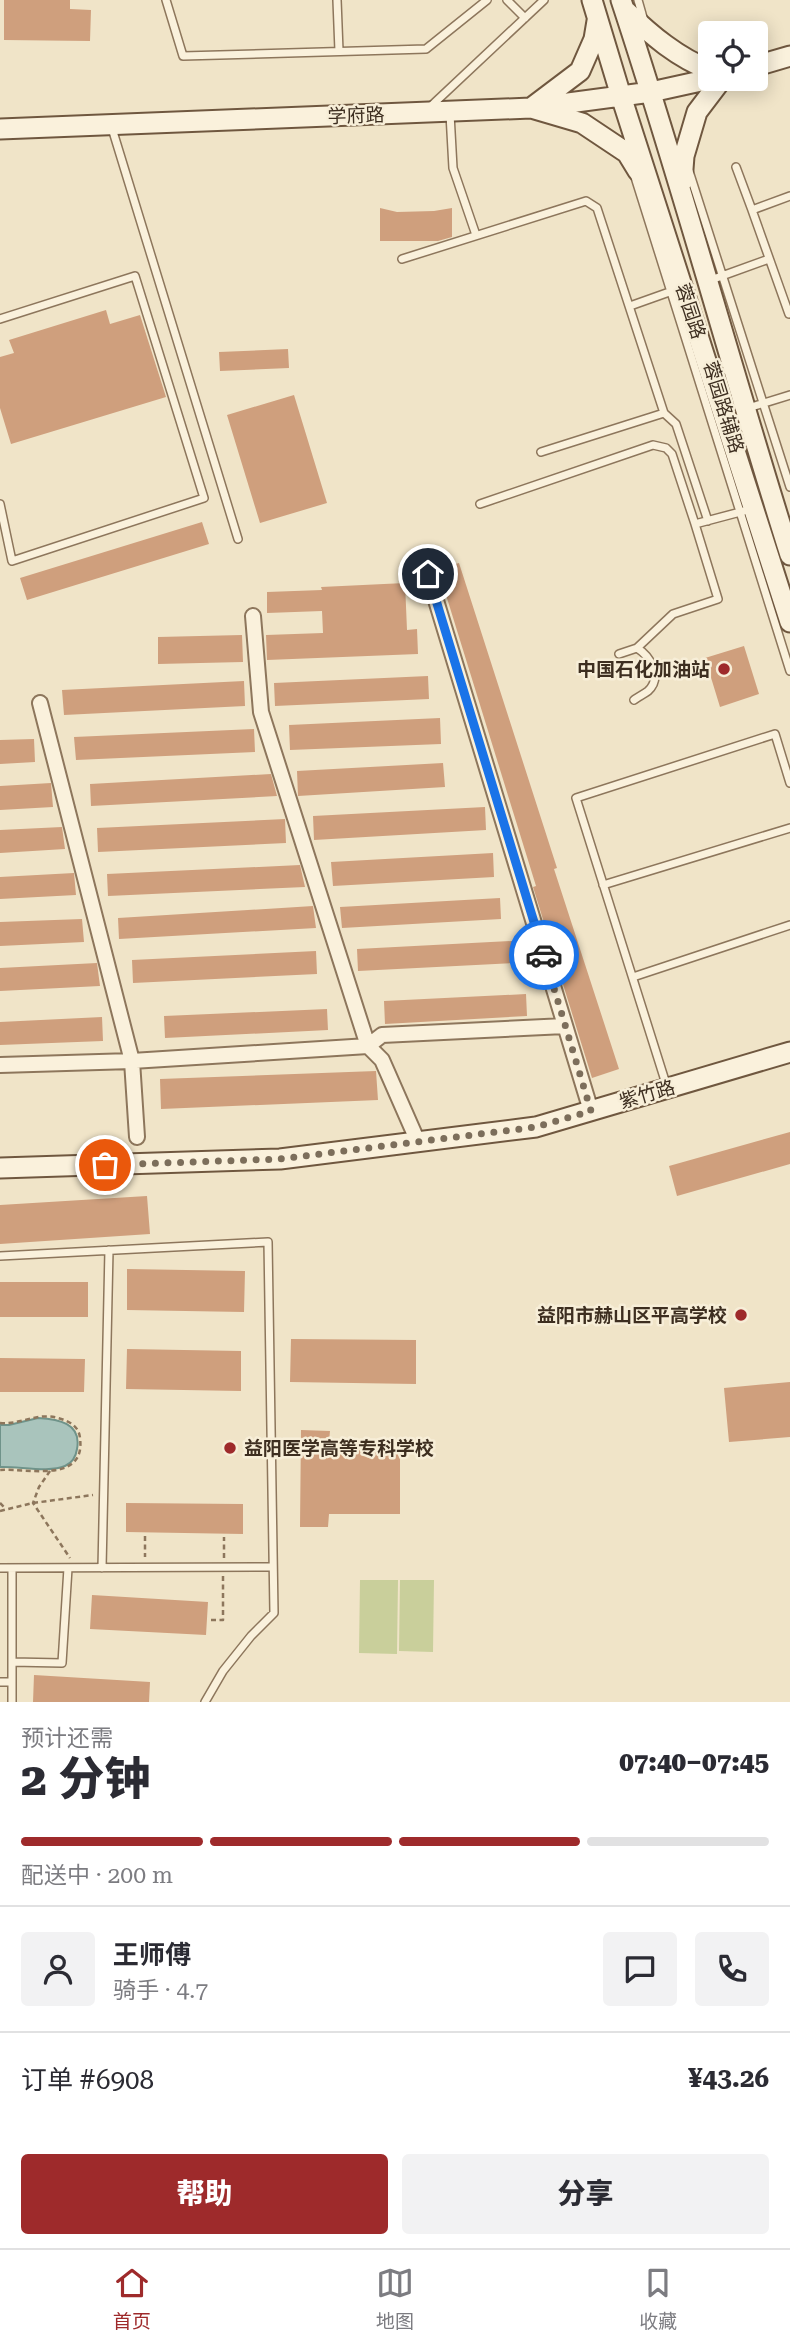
<!DOCTYPE html>
<html lang="zh">
<head>
<meta charset="utf-8">
<style>
  body { margin:0; font-family:"Roboto Serif","Noto Sans SC",serif; background:#f2f2f3; color:#2b2b33; height:100vh; display:flex; flex-direction:column; font-size:26px; white-space:nowrap }
  * { box-sizing:border-box; margin:0 }
  p { font-size:23px; color:#7c7c81 }
  .icon { flex:none; width:38px; height:38px; fill:none; stroke:currentColor; stroke-width:2; stroke-linecap:round; stroke-linejoin:round }
  .map { position:relative; height:1702px; overflow:hidden }
  .panel { display:flex; flex-direction:column; background:#fff; flex:1 }
  .panel>* { flex:none }
  .tools { position:absolute; left:698px; top:21px; display:grid; gap:14px }
  .tools a { display:grid; place-items:center; width:70px; height:70px; border-radius:7px; background:#fff; box-shadow:0 4px 18px #0003; font-size:35px }
  .pin { position:absolute; display:grid; place-items:center; width:60px; height:60px; color:#fff; margin:-30px; border:4px solid #fff; border-radius:50%; box-shadow:0 2px 7px #0007 }
  .courier { position:absolute; display:grid; place-items:center; width:70px; height:70px; margin:-35px; border:5px solid #1a73e8; border-radius:50%; background:#fff; color:#222; box-shadow:0 2px 9px #0007 }
  .headline em { font-style:normal; font-weight:800 }
  .headline div { display:flex; flex-direction:column-reverse }
  .headline { display:flex; align-items:center; justify-content:space-between; height:119px; padding:0 21px }
  h1 { font-size:46px; font-weight:800; line-height:52px }
  .bar { display:grid; grid-template-columns:repeat(4,1fr); gap:10px 7px; align-content:center; height:84px; padding:0 21px }
  .bar i { height:9px; border-radius:5px; background:#e1e1e2 }
  .bar .current { background:#9e2a2b }
  .bar p { grid-column:span 4 }
  .line { display:flex; align-items:center; gap:18px; padding:0 21px; border-top:2px solid #e1e1e2 }
  .line div { flex:1 }
  .round { display:grid; place-items:center; flex:none; width:74px; height:74px; border-radius:7px; background:#f2f2f3 }
  .cta { display:flex; gap:14px; margin-top:auto; padding:14px 21px }
  .cta a { flex:1; height:80px; border-radius:7px; background:#9e2a2b; color:#fff; font-size:28px; font-weight:800; line-height:80px; text-align:center }
  .cta a+a { background:#f2f2f3; color:#2b2b33 }
  .dock { display:flex; justify-content:space-around; align-items:center; height:98px; border-top:2px solid #e1e1e2; background:#fff; font-size:19px; color:#7c7c81 }
  .dock a { display:grid; justify-items:center; gap:4px }
  .dock .current { color:#9e2a2b }
  .map>svg:first-child { display:block }
  .green { fill:#c9cf9b }
  .water { fill:#a9c4bc; stroke:#6f938a; stroke-width:2 }
  .building { fill:#cf9f7d }
  .lines { fill:none; stroke-linecap:round; stroke-linejoin:round }
  .lane-casing { stroke:#8d765c; stroke-width:10 }
  .street-casing { stroke:#8d765c; stroke-width:18 }
  .secondary-casing { stroke:#6f573f; stroke-width:23 }
  .path { stroke:#8d765c; stroke-width:2.5; stroke-dasharray:5 3.5; stroke-linecap:butt }
  .lane { stroke:#faf1dc; stroke-width:7 }
  .street { stroke:#faf1dc; stroke-width:14 }
  .secondary { stroke:#faf1dc; stroke-width:19 }
  .done { stroke:#7c6e5b; stroke-width:7; stroke-dasharray:0 12.6 }
  .route { stroke:#1a73e8; stroke-width:9 }
  .poi-dot { fill:#9e2a2b; stroke:#f7eed8; stroke-width:2.5 }
  .labels { text-anchor:middle; stroke-width:5; stroke-linejoin:round; paint-order:stroke }
  .street-label { font-size:19px; fill:#3d2e20; stroke:#f7eed8 }
  .poi-label { font-size:19px; font-weight:bold; fill:#3d2e20; stroke:#f7eed8; text-anchor:end }
</style>
</head>
<body>
<div class="map">
<svg width="790" height="1702" viewBox="0 0 790 1702">
  <rect width="100%" height="100%" fill="#f0e4c8"/>
  <path class="green" d="M360 1580H398L397 1654 359 1653Z
    M400 1580H434L433 1652 399 1651Z"/>
  <path class="water" d="M38 1418C58 1419 82 1423 77 1449 76 1456 72 1463 65 1466 50 1473 17 1466 0 1467V1425H9Z"/>
  <path class="building" d="M4 0H70V9L91 10 90 41 4 40Z
    M380 208 397 212 434 211 452 208V237L438 241H380Z
    M106 310 110 324 140 315 166 397 11 444 0 408V357L14 353 9 340Z
    M288 349 289 368 220 371 219 352Z
    M294 395 327 503 260 523 227 415Z
    M202 522 209 544 27 600 20 578Z
    M459 563 557 868 554 869 619 1069 592 1078 533 887 536 886 438 569Z
    M405 583 407 630 417 629 418 654 267 660 266 635 323 633 322 611 267 613V592L322 590 321 587Z
    M242 635 243 662 158 664V637Z
    M744 646 759 694 720 707 705 658Z
    M428 676 429 699 275 706 274 683Z
    M244 681 245 706 64 715 62 690Z
    M440 718 441 744 290 750 289 725Z
    M254 729 255 752 76 760 74 737Z
    M34 739 35 762 0 764V740Z
    M443 763 445 787 298 796 297 771Z
    M271 774 277 796 91 806 90 784Z
    M51 783 53 807 0 810V786Z
    M485 807 486 830 314 840 313 816Z
    M285 819 286 843 98 852 97 828Z
    M62 827 65 849 0 853V830Z
    M493 853 494 877 333 886 331 862Z
    M300 865 305 887 108 896 107 874Z
    M74 873 76 895 0 899V877Z
    M500 898 501 919 342 928 340 907Z
    M313 906 316 928 119 939 118 918Z
    M82 919 84 942 0 946V922Z
    M512 941 513 963 358 971 357 949Z
    M316 951 317 974 133 983 132 960Z
    M97 963 100 986 0 991V968Z
    M526 994 527 1016 385 1024 384 1001Z
    M327 1009 328 1030 165 1038 164 1016Z
    M102 1017 103 1041 0 1045V1022Z
    M376 1071 378 1100 161 1109 160 1079Z
    M790 1132V1164L677 1196 669 1166Z
    M147 1196 150 1234 0 1244V1205Z
    M127 1269 245 1271 244 1312 127 1310Z
    M0 1282H88V1317H0Z
    M291 1339 416 1340V1384L290 1382Z
    M127 1349 241 1351V1391L126 1389Z
    M0 1358 85 1359 84 1392H0Z
    M790 1382V1437L729 1442 724 1388Z
    M301 1430 330 1431 329 1442H337V1450H366L367 1442H400V1514H329L328 1527H300Z
    M126 1503 243 1504V1534L126 1532Z
    M92 1595 208 1602 206 1635 90 1629Z
    M34 1675 150 1682 149 1702H33Z"/>
  <g class="lines">
    <g class="lane-casing">
      <path id="lane" d="M166 0 183 56 426 49 487 0
        M337 0 339 51
        M507 0 525 18
        M638 0 644 21
        M430 107 544 0
        M450 114 453 168 476 235
        M111 125 238 539
        M736 167 752 210 790 196
        M689 171 790 487
        M634 174 790 671
        M752 210 789 314
        M402 259 586 201 597 208 664 413
        M708 281 769 259
        M630 306 675 290
        M0 319 135 276 204 498 12 561 0 504
        M748 408 790 395
        M541 452 664 413 676 424 708 521
        M480 504 653 445 666 448 672 454 695 524 744 511
        M619 654 637 648 673 614 718 599 695 524
        M634 700C638 697 644 694 648 691 663 677 650 656 637 648
        M603 885 790 828
        M633 977 790 925
        M667 1087 576 798 775 734 790 783
        M0 1256 268 1242 274 1613 251 1636 223 1671 205 1702
        M0 1568 273 1567
        M102 1568 109 1250
        M12 1662 62 1663 68 1568
        M0 1682H12
        M12 1702V1568"/>
    </g>
    <g class="street-casing">
      <path id="street" d="M428 574 591 1111
        M253 616 261 712 368 1046 382 1060 418 1142
        M40 703 132 1061 137 1137
        M0 1065 132 1061 368 1046 382 1035 565 1026"/>
    </g>
    <g class="secondary-casing">
      <path id="secondary" d="M592 0 621 96 790 622
        M621 0C682 184 732 371 790 555
        M626 11C651 35 678 58 710 70
        M597 21 594 39 580 71 531 108 582 123 627 153 638 171
        M756 66 790 56
        M0 129 531 108 651 92 710 79
        M682 182 684 156 697 112 722 79
        M0 1168 280 1159 536 1127 790 1052"/>
    </g>
    <path class="path" d="M0 1423C20 1425 37 1412 58 1418 69 1421 79 1426 80 1438 86 1484 27 1468 0 1470
      M50 1471 39 1487 33 1503 70 1558
      M0 1503 5 1508
      M0 1511 33 1503 93 1495
      M145 1536V1557
      M224 1558V1537
      M211 1620H223V1576"/>
    <use href="#lane" class="lane"/>
    <use href="#street" class="street"/>
    <use href="#secondary" class="secondary"/>
  </g>
  <g class="lines">
    <path class="done" d="M105 1165 280 1159 536 1127 591 1111 544 955"/>
    <path class="route" d="M428 574 544 955"/>
  </g>
  <g class="poi-dot">
    <circle cx="724" cy="669" r="7"/>
    <circle cx="741" cy="1315" r="7"/>
    <circle cx="230" cy="1448" r="7"/>
  </g>
  <g class="labels">
    <g class="street-label">
      <text transform="translate(356 115) rotate(-2)" y="7">学府路</text>
      <text transform="translate(691 311) rotate(72)" y="7">蓉园路</text>
      <text transform="translate(724 407) rotate(73)" y="7">蓉园路辅路</text>
      <text transform="translate(647 1094) rotate(-16)" y="7">紫竹路</text>
    </g>
    <g class="poi-label">
      <text x="710" y="676">中国石化加油站</text>
      <text x="727" y="1322">益阳市赫山区平高学校</text>
      <text x="244" y="1455" text-anchor="start">益阳医学高等专科学校</text>
    </g>
  </g>
</svg>
<div class="tools">
<a><svg class="icon" aria-label="locate" viewBox="0 0 24 24"><circle cx="12" cy="12" r="6"/><path d="M12 2v4M12 18v4M2 12h4M18 12h4"/></svg></a>
</div>
<div class="pin" style="left:105px;top:1165px;background:#ea580c"><svg class="icon" aria-label="bag" viewBox="0 0 24 24"><path d="M5 8h14l-1 12H6zM9 8a3 3 0 0 1 6 0"/></svg></div>
<div class="pin" style="left:428px;top:574px;background:#1f2937"><svg class="icon" aria-label="home" viewBox="0 0 24 24"><path d="M3 11l9-7 9 7M6 9v11h12V9"/></svg></div>
<div class="courier" style="left:544px;top:955px"><svg class="icon" aria-label="car" viewBox="0 0 24 24"><path d="M5 17H2v-5l4-1 3-4h7l3 4 3 1v5h-3M9 17h6M6 11h13"/><circle cx="7" cy="17" r="2"/><circle cx="17" cy="17" r="2"/></svg></div>
</div>
<section class="panel">
<div class="headline"><div><h1>2 分钟</h1><p>预计还需</p></div><em>07:40–07:45</em></div>
<div class="bar"><i class="current"></i><i class="current"></i><i class="current"></i><i></i><p>配送中 · 200 m</p></div>
<div class="line" style="height:126px"><a class="round"><svg class="icon" aria-label="person" viewBox="0 0 24 24"><circle cx="12" cy="8" r="4"/><path d="M4 21q1-7 8-7t8 7"/></svg></a><div><b>王师傅</b><p>骑手 · 4.7</p></div><a class="round"><svg class="icon" aria-label="chat" viewBox="0 0 24 24"><path d="M4 5h16v11H9l-5 4z"/></svg></a><a class="round"><svg class="icon" aria-label="phone" viewBox="0 0 24 24"><path d="M5 4h4l2 5-3 2q2 4 5 5l2-3 5 2v4C11 20 4 13 5 4z"/></svg></a></div>
<div class="line" style="height:91px"><div>订单 #6908</div><b>¥43.26</b></div>
<div class="cta"><a>帮助</a><a>分享</a></div>
</section>
<nav class="dock">
<a class="current"><svg class="icon" aria-label="home" viewBox="0 0 24 24"><path d="M3 11l9-7 9 7M6 9v11h12V9"/></svg>首页</a>
<a><svg class="icon" aria-label="map" viewBox="0 0 24 24"><path d="M3 6l6-2 6 2 6-2v14l-6 2-6-2-6 2zM9 4v14M15 6v14"/></svg>地图</a>
<a><svg class="icon" aria-label="saved" viewBox="0 0 24 24"><path d="M7 4h10v16l-5-4-5 4z"/></svg>收藏</a>
</nav>
</body>
</html>
